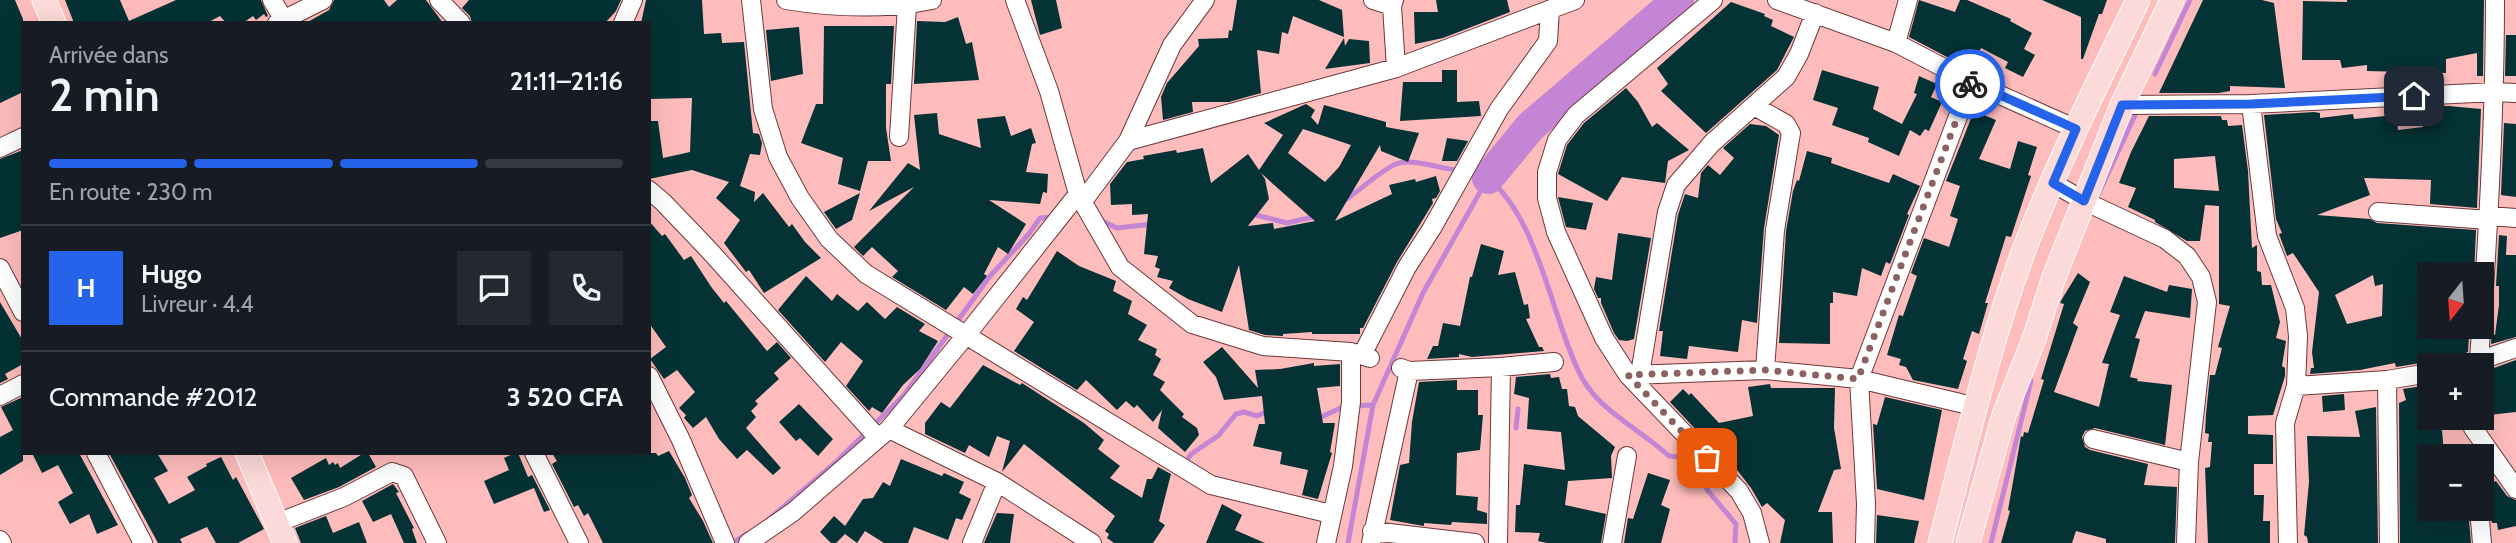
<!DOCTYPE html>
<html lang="fr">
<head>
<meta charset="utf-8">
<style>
  body { margin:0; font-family:Cabin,sans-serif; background:#242831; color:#f1f3f6; height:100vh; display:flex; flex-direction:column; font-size:26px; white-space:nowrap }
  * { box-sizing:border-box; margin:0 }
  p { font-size:23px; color:#9ea1a6 }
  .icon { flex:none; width:38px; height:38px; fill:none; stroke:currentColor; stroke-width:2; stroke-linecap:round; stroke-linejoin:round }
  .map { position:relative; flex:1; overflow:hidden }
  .drawer { position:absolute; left:21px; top:21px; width:630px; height:434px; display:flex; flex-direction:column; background:#171b24; border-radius:0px; box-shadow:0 7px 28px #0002 }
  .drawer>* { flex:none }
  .needle { width:46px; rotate:197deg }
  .buttons { position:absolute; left:2417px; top:262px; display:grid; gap:14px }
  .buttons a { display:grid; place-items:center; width:77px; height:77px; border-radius:0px; background:#171b24; box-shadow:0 7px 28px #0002; font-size:35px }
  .pin { position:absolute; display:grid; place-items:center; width:60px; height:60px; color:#fff; margin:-30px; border-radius:14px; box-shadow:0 4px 10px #0006 }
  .courier { position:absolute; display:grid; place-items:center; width:70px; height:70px; margin:-35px; border:5px solid #2563eb; border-radius:50%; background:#fff; color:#222; box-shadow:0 2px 9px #0007 }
  .summary em { font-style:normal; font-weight:600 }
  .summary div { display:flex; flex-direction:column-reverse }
  .summary { display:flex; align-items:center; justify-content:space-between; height:119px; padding:0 28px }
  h1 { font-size:46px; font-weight:600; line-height:52px }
  .bar { display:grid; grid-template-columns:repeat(4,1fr); gap:10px 7px; align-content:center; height:84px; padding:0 28px }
  .bar i { height:9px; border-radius:5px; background:#363941 }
  .bar .current { background:#2563eb }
  .bar p { grid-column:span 4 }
  .line { display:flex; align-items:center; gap:18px; padding:0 28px; border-top:2px solid #363941 }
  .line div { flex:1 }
  .round { display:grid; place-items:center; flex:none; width:74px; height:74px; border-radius:0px; background:#242831 }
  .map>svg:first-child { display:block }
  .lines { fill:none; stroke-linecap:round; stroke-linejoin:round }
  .stream { stroke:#c486d4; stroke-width:5 }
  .river { stroke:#c486d4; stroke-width:32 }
  .building { fill:#053234; fill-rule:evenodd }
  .minor-casing { stroke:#6e3839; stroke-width:20 }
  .major-casing { stroke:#fff; stroke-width:25 }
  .minor { stroke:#fff; stroke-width:18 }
  .major { stroke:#fbdad9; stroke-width:23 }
  .done { stroke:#8b6262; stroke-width:7; stroke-dasharray:0 12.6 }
  .route { stroke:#2563eb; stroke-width:9 }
</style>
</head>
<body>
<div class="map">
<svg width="2516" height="543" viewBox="0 0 2516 543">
  <rect width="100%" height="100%" fill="#ffbcbc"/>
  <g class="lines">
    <path class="stream" d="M2155 74 2190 0
      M2098 195 2138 109
      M1344 201C1359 191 1381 170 1396 164 1408 159 1431 165 1444 168 1455 170 1482 174 1490 180 1540 222 1552 321 1582 378 1601 412 1641 430 1669 456L1679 457 1689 462 1708 491 1736 524 1735 543
      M1252 214 1287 223 1317 216
      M1098 219 1117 228 1152 224
      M1317 419 1345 406 1373 405
      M1516 428 1518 409
      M1186 462 1191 454 1218 436 1236 414 1244 412 1257 416 1268 411
      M769 519 835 463 904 395 990 276 1028 235 1040 218 1054 217
      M734 542 746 534
      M1348 543 1373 405 1423 293 1488 178
      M1991 543 2031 381"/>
    <path class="river" d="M1488 178 1531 126 1678 0"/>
  </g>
  <path class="building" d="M0 0H15L23 19V92L0 103Z
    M65 0H120L129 21 176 0H261L268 16 266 17 264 14 256 20 253 16 243 23H226L220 16 207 23H74Z
    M334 0H384L389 7 397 0H426L443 23H306L329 10Z
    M469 0H621L616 11 605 23H472L470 16 462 8Z
    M646 0H702L704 34 721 33 722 43 744 42 753 133 759 134 762 143 760 155 750 154 740 186 755 192 754 202 763 193 789 227 792 224 805 242 821 258 764 293 749 270 746 272 724 243 740 220 716 198 729 182 692 170 649 179V121H658L663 158 690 152 692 98 649 99V23H641Z
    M1031 0H1056L1062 28 1040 35Z
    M1237 0H1319L1342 10 1344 37 1293 16 1288 34 1282 32 1279 54 1257 50 1261 93 1229 102H1192L1193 112 1163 120 1161 97 1167 83 1199 46 1198 39 1228 38 1229 30 1232 31Z
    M1436 0H1507L1510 12 1443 38 1415 44 1414 12H1438Z
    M1919 0 1955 12 1960 0H1967L2011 19 2010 21 2032 33 2024 49 2035 55 2023 77 2005 68 2008 62 1981 48 1973 65 1951 55 1949 58 1909 37Z
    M2042 0H2107L2102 14H2099L2083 59H2081V17Z
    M2203 0H2262L2274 3 2285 88 2230 86V91L2219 93H2159Z
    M2347 0H2484L2483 76H2477V53L2446 59V73L2367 71V65L2342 68 2340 60H2302L2303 1 2347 2Z
    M1731 2 1765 14 1764 16 1773 20 1771 26 1794 37 1777 70 1706 133 1661 91 1668 84 1657 68Z
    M958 17 966 44 972 42 979 80 914 84 917 21 945 22Z
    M824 26H894L891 84H886V128L891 161H868L860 191 838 184 843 158 801 143 816 104H823Z
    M799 27 803 74 771 81 766 30Z
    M2506 35H2516V76H2505Z
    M1344 38 1345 46 1349 39 1369 41 1370 63 1325 69Z
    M1442 70H1457V102L1479 101 1481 116 1400 121 1403 82H1442Z
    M1822 70 1879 87 1873 109 1902 124 1917 94 1914 93 1919 76 1937 84 1931 97 1942 102 1929 131 1925 129 1920 136 1910 130 1899 156 1868 142 1869 138 1832 125 1838 108 1813 100Z
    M1626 88 1638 102 1652 127 1657 123 1689 150 1668 161 1665 183 1622 177 1607 201 1558 174 1567 145 1584 123Z
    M1306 104 1315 110 1311 117 1318 125 1324 105 1386 122V127L1419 133 1408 162 1381 151 1380 145 1335 221 1392 194 1389 185 1415 179 1416 182 1436 176 1440 191 1436 198 1432 199 1433 203 1397 262 1363 328H1360V334H1312V332L1283 334V336L1265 335 1249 330 1239 265 1222 312 1188 299 1169 288 1173 281 1157 277 1160 269 1155 267 1158 256 1144 254 1148 214 1132 215V204L1111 205 1110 184 1127 162 1144 159 1143 156 1176 150 1177 153 1203 148 1211 183 1248 154 1259 170 1283 135 1264 123ZM1303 129 1351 145 1339 167 1325 182 1288 153ZM1261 173 1273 184 1315 221 1274 229 1273 223 1248 226 1269 199 1265 179Z
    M2449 106 2481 109 2477 208 2430 204 2431 180 2364 178 2370 195 2317 215 2370 219 2377 223 2476 230 2474 275 2424 277 2422 309 2429 308V327H2466L2469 334 2468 352 2459 356 2453 361 2437 365 2427 362 2396 367 2395 363 2360 370 2310 374 2311 368H2314L2312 352 2319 292 2293 253 2287 256 2279 234 2282 233 2276 219 2264 115 2314 112 2320 113V118L2353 114 2354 119 2396 115 2398 130 2423 127 2422 107ZM2373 275 2375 286 2383 284 2382 316 2347 324 2335 295Z
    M1974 111 1996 120 1979 159 2010 169 2018 141 2037 147 2028 175 2031 176 2011 237 2006 236 1985 303H1988L1979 334 1972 331 1963 359 1967 361 1958 389 1913 380 1906 367 1899 365 1901 359 1887 355 1899 315 1903 316 1917 276 1911 273 1924 238 1949 247 1958 219 1950 216 1960 186 1946 181Z
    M937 113 939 134 981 148 977 119 1005 116 1011 136 1031 128 1036 143 1032 144 1026 172 1048 174 1047 193 1043 192 1040 204 989 200 1026 224 1008 254 998 247 984 274 987 276 973 294 964 287 946 310 892 277 898 271 872 247 863 256 854 247 914 187 869 211 908 163 920 170 914 115Z
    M2149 116H2221L2222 120H2227L2228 126 2242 125 2248 171 2252 248 2257 245V271L2261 272 2262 285H2271L2280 322 2276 338 2286 341 2282 366 2285 368V376L2273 415 2248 416V434L2273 435V464H2254V495H2264L2263 521H2270V543H2208L2205 468 2210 467 2212 442H2208L2209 434 2205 433 2206 414 2210 375H2215L2222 348 2218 347 2230 306 2219 304V206L2205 205 2200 241H2187L2155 222V220L2128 207 2136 188 2119 183 2131 152ZM2215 156 2219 191 2174 188V159Z
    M2504 123 2516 124V197L2501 195Z
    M1750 124 1766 126 1779 135 1764 228 1757 323 1742 320 1738 352 1689 346 1687 359 1660 356 1663 331H1659L1678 215 1685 194 1698 198 1701 173 1708 165 1720 175 1734 158 1723 148Z
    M1447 138 1468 141 1457 161H1442Z
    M23 150V230L0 238V159Z
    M1807 151 1832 158 1831 163 1889 183 1893 174 1920 186 1907 214 1909 215 1890 264 1886 262 1881 276 1862 268 1857 296 1833 292V303H1830V344L1779 343 1786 231 1793 191 1797 180 1799 181Z
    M860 193 852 220 836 229 824 212Z
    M1558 197 1593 203 1586 230 1566 227Z
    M649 221 662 236 665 234 684 260 691 256 712 288 724 303 726 301 767 351 777 342 791 358 774 373 779 379 755 401 758 404 751 411 756 417 746 428 781 468 773 475 747 450 737 459 719 439 706 417 693 428 684 418 686 415 679 408 695 392 677 370 664 379 650 359 666 347 649 323Z
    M1618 233 1651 238 1634 339 1627 341 1619 340 1614 333 1601 303V298H1598L1594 289 1596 277 1612 280Z
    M2499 235 2507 236 2506 255H2516V337L2491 344 2492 334 2495 335 2499 305V286H2496Z
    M1481 244 1504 251 1498 275 1515 272 1524 305 1528 304 1530 318 1526 319 1539 347H1542L1544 351 1472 357 1459 354V357L1427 359 1433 346H1438L1443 323 1460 326 1470 277H1472Z
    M1057 251 1079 266 1116 281 1113 291 1132 301 1128 314 1147 325 1138 340 1157 349 1155 355 1161 359 1153 375 1165 382 1160 390 1184 414 1182 417 1197 428 1199 435 1185 452 1158 428 1162 410 1153 422 1137 405 1134 408 1126 401 1117 410 1086 380 1077 390 1014 351 1034 322 1016 309 1023 297 1027 300Z
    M2078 273 2090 282 2073 323 2078 327 2054 392 2099 407 2109 364 2102 363 2120 315 2110 312 2124 276 2167 292 2169 285 2192 289 2190 318 2145 311 2135 338 2140 339 2130 377 2138 379 2137 381 2172 385 2165 445 2095 428 2085 431 2082 437 2085 447 2090 450 2148 464 2144 485 2177 487 2175 543H2106V539L2076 531 2072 543H2001L2010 511 2008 510 2021 436 2023 437 2024 432 2028 433 2044 380 2041 379 2064 304 2060 303 2062 299Z
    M806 276 832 301 837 294 858 311 867 302 885 319 897 307 925 324 919 331 938 341 920 369 903 385 882 413 872 407 869 411 846 386 863 361 841 342 825 362 778 310Z
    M0 302 23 341V364L5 374 8 379 0 383Z
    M1222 347 1258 388 1255 370 1280 369 1314 363V366L1340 364V386L1317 388 1323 423H1335L1330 452 1332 453 1318 499 1302 495 1308 470 1280 464 1282 452 1253 446 1259 424H1265L1262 396 1224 400 1216 377 1203 362Z
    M2516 360V412L2489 415 2482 397V384L2487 382 2488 370Z
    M983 365 1020 385 1022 383 1084 423 1104 440 1098 449 1120 466 1110 478 1142 498 1147 479H1152L1158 467 1171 474 1159 521 1165 525 1153 543H1114L1107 538 1109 534 1105 531 1115 516 1024 444 1002 472 1010 441 997 436 989 457 969 445 965 453 925 434V423L941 402 950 408Z
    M1550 374 1551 378 1559 377 1562 389H1567L1569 406 1575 407 1578 416 1615 447 1611 456 1612 478 1568 481 1565 505 1606 514 1601 543H1547L1538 541 1540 533 1515 532 1516 505H1520L1524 464 1565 470 1561 432 1527 429 1529 398 1514 394 1516 377Z
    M1457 380V390H1478V415H1483L1480 450 1457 453 1456 495 1478 497 1477 510 1487 513V524L1452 522 1451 525 1424 523V526L1390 520 1400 465 1409 463 1412 422 1419 382Z
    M1770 384 1771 388H1835L1834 428 1841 469 1834 470 1818 512H1832L1833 543H1780L1785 520 1767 503 1762 507 1751 488 1724 453 1721 454 1712 442 1698 432 1670 402 1683 389 1689 395 1691 393 1719 423 1753 416 1748 387Z
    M2429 385V418H2441L2444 454 2429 455V509H2468L2471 543H2400L2399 403 2406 400 2403 389Z
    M2344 394 2345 410 2323 412 2322 396Z
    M23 397V461L0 475V437L13 430 1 407Z
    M1885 397 1942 410 1924 500 1877 489 1873 424 1877 425Z
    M799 404 833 439 818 456 800 438 796 441 779 422Z
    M2376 407 2378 543H2308L2307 537 2304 535 2309 482 2307 436 2360 437 2355 411Z
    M669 451 685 478 692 495 689 498 703 521 713 543H603L588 513 584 516 578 505 574 507 552 464 557 461 552 453H656L658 456Z
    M32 453H79L118 525 97 534 89 514 70 524 58 502 73 493 58 465 42 473Z
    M109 453H157L168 471 154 478 169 504 195 490 187 477 207 466 206 464 221 457 233 480 236 477 264 529 238 543H216L207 527 180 539 182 543H158Z
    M364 453H368L376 467 339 487 304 500 291 478 326 458 329 465 333 462 335 465 338 463 340 468Z
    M515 453H518L528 477 532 475 550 510 544 512 534 488 494 504 484 481 509 470 504 458Z
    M901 459 942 476 944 473 964 482 959 493 971 499 962 520 956 518 948 540 914 527 908 543H884L865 531 857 543 845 534 836 543H831L820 532 834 516 845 526 863 499 873 498 883 482 890 486Z
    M1648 473 1670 480 1661 505 1670 509 1661 543H1624L1628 518 1633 519Z
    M2496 481 2507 496 2516 500V526L2498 530 2497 523H2492L2490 507 2486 499H2490L2488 491 2493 489 2491 483Z
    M393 484 399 492 396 493 414 528 412 529 417 543H404L391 514 373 522 362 501Z
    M1222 504 1242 515 1235 530 1265 543H1206Z
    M997 513 1014 514 1010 543H984Z
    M1877 515 1919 521 1914 543H1876Z
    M326 516 333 533 359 522 367 543H301L295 528Z"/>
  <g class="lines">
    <g class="minor-casing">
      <path id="minor" d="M272 0 286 23
        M439 0 461 23
        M751 0 763 109 778 157 800 198 829 239 866 274 1211 485 1331 514
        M786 0C835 8 883 10 932 0
        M1015 0 1049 91 1078 194 1120 267 1192 324 1263 346 1351 352 1370 358
        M1373 0 1392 6
        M1394 0 1392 6 1396 68
        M1713 0 1576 115 1557 140 1547 172V198L1556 232 1604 338 1628 375 1739 491 1752 513 1760 543
        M1777 0 1896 43 1971 82 2076 129
        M277 23 323 0
        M623 23 633 0
        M1896 43 1908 0
        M2251 104 2267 236 2295 308 2298 336 2296 386 2285 423 2288 543
        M2122 105 2251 104 2495 92 2516 93
        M1754 106 1786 124 1791 133 1775 230 1765 370
        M899 137 907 5
        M1128 141 1172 45 1205 0
        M0 148 23 137
        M2053 183 2084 201 2165 239 2187 256 2201 277 2207 302 2189 462 2186 543
        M649 190 663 202 708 249 878 438
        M1083 201 1128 141 1396 68 1575 0
        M2378 212 2489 220
        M2490 216 2516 218
        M0 268 23 312
        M1362 355 1407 267 1432 228 1499 109 1548 41 1550 10
        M2479 359C2488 239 2495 120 2495 0
        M2463 366 2516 348
        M1401 368 1409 371 1501 367 1554 362
        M1640 374 1667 212 1676 185 1712 143 1786 77 1799 54 1815 13
        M1631 375 1765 370 1859 379 1977 407
        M649 376 681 440 725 543
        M2387 380 2389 543
        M2296 386 2387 380 2429 373
        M0 396 23 384
        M2473 428 2516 489
        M889 429 997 482 1092 543
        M2093 439 2189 462
        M96 453 143 543
        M534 453 579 543
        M2479 509 2482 543
        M277 523 344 497 392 472 404 476 437 543
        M1372 531 1475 543
        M0 540 2 543
        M748 543 793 512 889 429 967 334 1078 194
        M972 543 997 482
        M1326 543 1343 466 1351 402V352
        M1371 543 1409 371
        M1498 543 1501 367
        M1612 543 1627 456
        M1865 543 1866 504 1859 379 1971 82"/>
    </g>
    <g class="major-casing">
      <path id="major" d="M44 0 54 23
        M247 453 285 543
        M1940 543C1967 441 1991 335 2029 237 2061 156 2100 78 2138 0
        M1968 543 2004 415 2034 339 2054 277 2122 105 2172 0"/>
    </g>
    <use href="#minor" class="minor"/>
    <use href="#major" class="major"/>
  </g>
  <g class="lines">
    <path class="done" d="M1707 458 1628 375 1765 370 1858 379 1970 84"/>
    <path class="route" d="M1970 84 1971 82 2076 129 2053 183 2084 201 2122 105 2251 104 2414 96"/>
  </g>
</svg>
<div class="buttons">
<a><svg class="needle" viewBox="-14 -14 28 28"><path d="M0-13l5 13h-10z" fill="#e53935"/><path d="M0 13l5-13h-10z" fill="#9ea1a6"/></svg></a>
<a>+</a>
<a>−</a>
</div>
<div class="pin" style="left:1707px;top:458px;background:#ea580c"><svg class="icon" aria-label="bag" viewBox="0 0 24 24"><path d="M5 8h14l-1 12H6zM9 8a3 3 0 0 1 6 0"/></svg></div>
<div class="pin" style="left:2414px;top:96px;background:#1f2937"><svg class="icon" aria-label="home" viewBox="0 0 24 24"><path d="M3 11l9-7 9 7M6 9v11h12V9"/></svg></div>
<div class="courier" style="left:1970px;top:84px"><svg class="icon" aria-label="bike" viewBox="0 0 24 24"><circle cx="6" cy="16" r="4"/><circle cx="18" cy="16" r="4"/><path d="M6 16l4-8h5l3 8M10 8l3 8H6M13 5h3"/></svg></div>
<section class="drawer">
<div class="summary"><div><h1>2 min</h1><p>Arrivée dans</p></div><em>21:11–21:16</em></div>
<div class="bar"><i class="current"></i><i class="current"></i><i class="current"></i><i></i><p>En route · 230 m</p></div>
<div class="line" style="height:126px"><b class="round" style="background:#2563eb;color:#fff">H</b><div><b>Hugo</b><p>Livreur · 4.4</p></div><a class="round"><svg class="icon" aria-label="chat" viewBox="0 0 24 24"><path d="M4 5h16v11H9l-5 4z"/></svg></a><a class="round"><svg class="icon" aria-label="phone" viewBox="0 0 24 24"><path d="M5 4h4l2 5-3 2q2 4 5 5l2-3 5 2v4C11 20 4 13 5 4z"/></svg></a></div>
<div class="line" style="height:91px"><div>Commande #2012</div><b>3 520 CFA</b></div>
</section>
</div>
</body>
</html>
